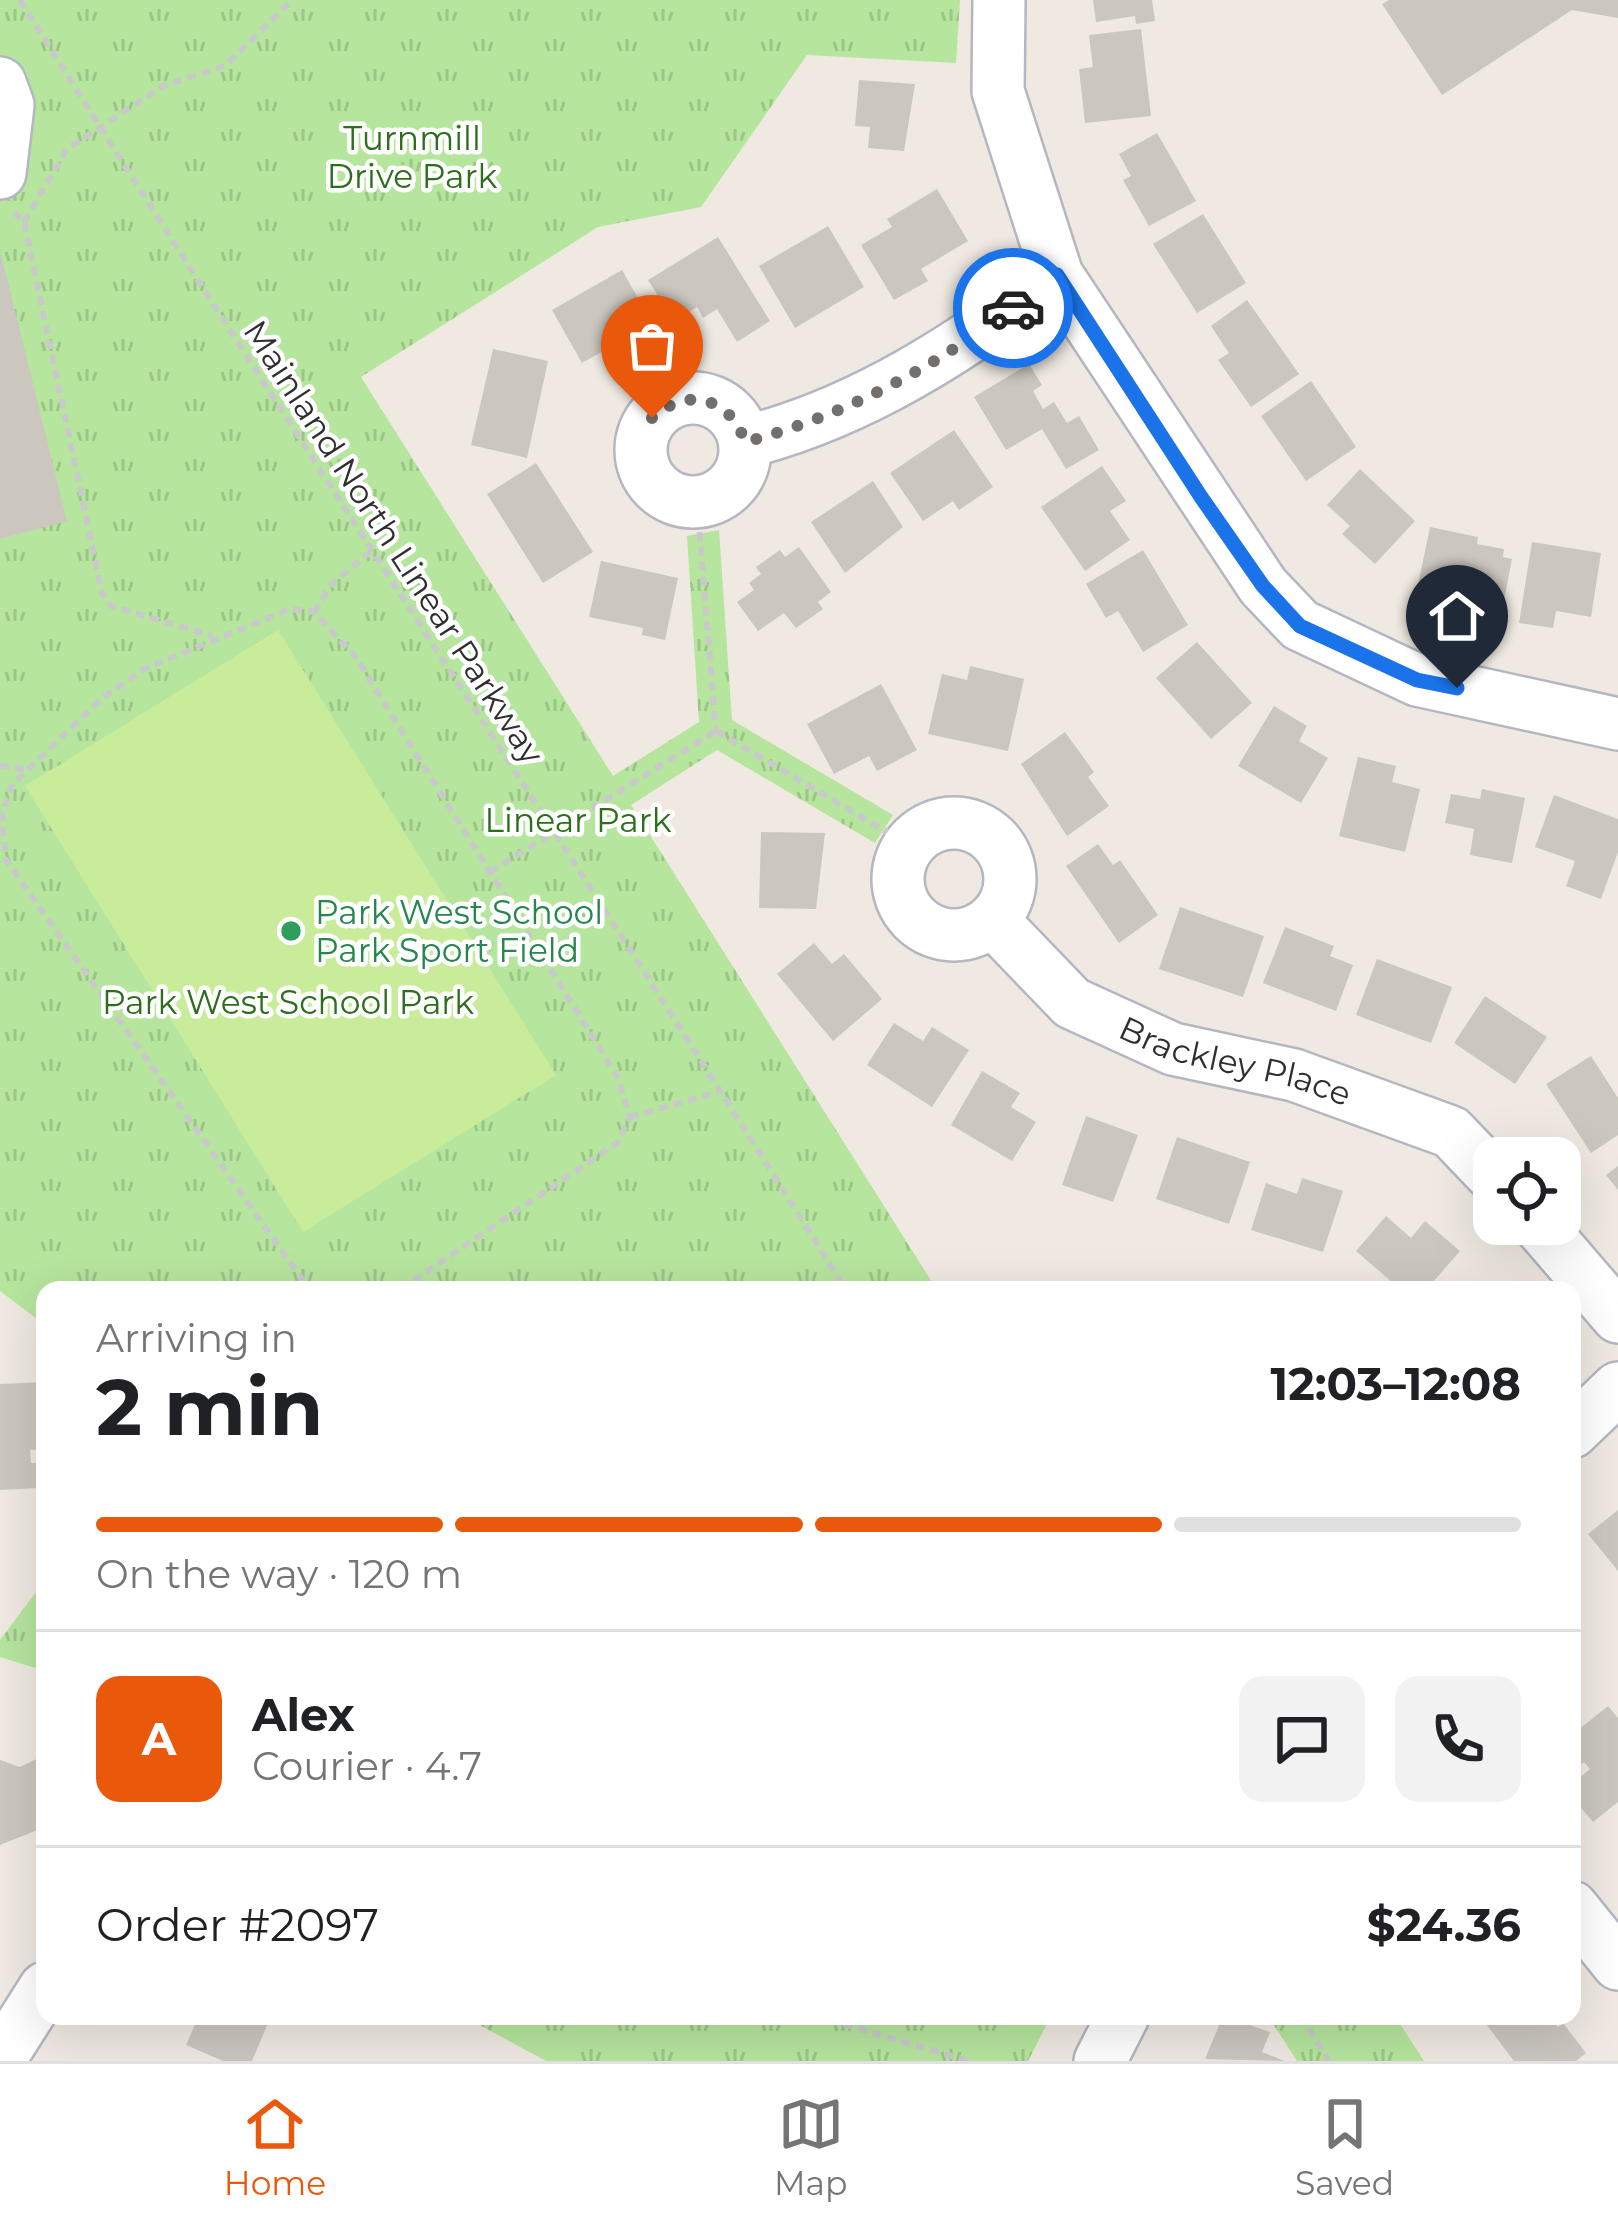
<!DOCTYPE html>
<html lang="en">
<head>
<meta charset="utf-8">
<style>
  body { margin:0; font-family:Montserrat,sans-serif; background:#f2f2f2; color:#202124; height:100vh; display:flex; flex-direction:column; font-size:45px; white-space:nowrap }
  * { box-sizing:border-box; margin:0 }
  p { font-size:39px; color:#757577 }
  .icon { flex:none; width:66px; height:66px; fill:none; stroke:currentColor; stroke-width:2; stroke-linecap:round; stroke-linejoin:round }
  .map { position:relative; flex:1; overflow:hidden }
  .details { position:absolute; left:36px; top:1281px; width:1545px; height:744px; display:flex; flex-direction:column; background:#fff; border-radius:24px; box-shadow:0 12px 48px #0002 }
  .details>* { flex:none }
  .controls { position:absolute; left:1473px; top:1137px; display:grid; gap:24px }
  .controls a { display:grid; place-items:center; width:108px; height:108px; border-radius:24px; background:#fff; box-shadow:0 12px 48px #0002; font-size:60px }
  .pin { position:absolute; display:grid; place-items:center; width:102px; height:102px; color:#fff; margin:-123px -51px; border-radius:50% 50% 50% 0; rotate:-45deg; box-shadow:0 0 12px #0007 }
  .pin .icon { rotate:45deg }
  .courier { position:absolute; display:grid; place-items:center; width:120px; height:120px; margin:-60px; border:9px solid #1a73e8; border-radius:50%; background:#fff; color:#222; box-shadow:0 3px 15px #0007 }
  .headline em { font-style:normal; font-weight:700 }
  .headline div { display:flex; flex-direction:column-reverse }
  .headline { display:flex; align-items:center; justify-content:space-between; height:204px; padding:0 60px }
  h1 { font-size:78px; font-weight:700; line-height:90px }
  .bar { display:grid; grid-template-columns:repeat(4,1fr); gap:18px 12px; align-content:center; height:144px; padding:0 60px }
  .bar i { height:15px; border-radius:9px; background:#e0e0e0 }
  .bar .on { background:#ea580c }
  .bar p { grid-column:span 4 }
  .line { display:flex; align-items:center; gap:30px; padding:0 60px; border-top:3px solid #e0e0e0 }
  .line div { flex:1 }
  .round { display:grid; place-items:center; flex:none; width:126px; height:126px; border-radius:24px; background:#f2f2f2 }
  .tab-bar { display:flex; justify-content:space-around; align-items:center; height:168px; border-top:3px solid #e0e0e0; background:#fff; font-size:33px; color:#757577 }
  .tab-bar a { display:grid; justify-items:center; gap:6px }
  .tab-bar .on { color:#ea580c }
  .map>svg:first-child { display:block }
  .park { fill:url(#park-tufts) }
  .pitch { fill:#c9ec9a }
  .building { fill:#cbc7bf }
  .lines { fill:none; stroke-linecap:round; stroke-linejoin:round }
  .minor-casing { stroke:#b4b7c1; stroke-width:56 }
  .path { stroke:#c9c9c9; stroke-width:6; stroke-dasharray:9 6; stroke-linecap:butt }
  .minor { stroke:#fff; stroke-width:51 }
  .done { stroke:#726f6d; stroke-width:12; stroke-dasharray:0 21.6 }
  .route { stroke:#1a73e8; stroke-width:15 }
  .leisure-dot { fill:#2e9e5b; stroke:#fff; stroke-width:4.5 }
  .labels { text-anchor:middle; stroke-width:9; stroke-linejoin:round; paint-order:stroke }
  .park-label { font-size:33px; fill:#2c6e1b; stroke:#fff }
  .street-label { font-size:33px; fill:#2e2e2e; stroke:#fff }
  .leisure-label { font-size:33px; fill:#27864d; stroke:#fff; text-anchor:start }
</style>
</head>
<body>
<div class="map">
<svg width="1618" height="2061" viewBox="0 0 1618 2061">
  <defs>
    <pattern id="park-tufts" width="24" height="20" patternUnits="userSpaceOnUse" patternTransform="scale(3)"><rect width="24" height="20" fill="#b6e59e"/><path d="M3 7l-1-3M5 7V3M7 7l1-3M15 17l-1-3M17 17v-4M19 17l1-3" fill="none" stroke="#9dc588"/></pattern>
  </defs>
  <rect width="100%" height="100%" fill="#efe9e1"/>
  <path class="park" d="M0 0H960L956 63 807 55 701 207 598 227 361 377 613 776 699 722 687 536 719 530 732 720 893 815 875 843 717 750 631 805 937 1290H45V1325L0 1291Z
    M45 1580V1671L0 1657V1640Z
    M463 2016H1051L1028 2061H546Z
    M1268 2016H1395L1424 2061H1297Z"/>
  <path class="pitch" d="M278 630 556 1075 303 1232 25 786Z"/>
  <path class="building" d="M1093 0H1152L1155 21 1136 24 1135 16 1096 22Z
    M1389 0H1618V18L1572 10 1442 95 1382 4Z
    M1141 29 1151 116 1085 123 1079 69 1093 67 1089 35Z
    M859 80 915 84 904 151 868 148 870 127 855 126Z
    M1157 133 1196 201 1149 226 1123 180 1131 176 1119 154Z
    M937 189 968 241 921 269 928 281 894 300 861 245 892 227 887 219Z
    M1203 214 1246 283 1197 313 1153 244Z
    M828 226 864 287 795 328 759 266Z
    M718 237 770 321 737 342 717 309 703 318 697 307 674 321 648 280Z
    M0 250 67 521 0 539Z
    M622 270 656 330 632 343 628 337 582 363 552 310Z
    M1247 300 1299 374 1251 407 1218 360 1229 353 1211 326Z
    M493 349 548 361 527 458 471 445Z
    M1029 364 1042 385 1033 391 1043 409 1054 402 1067 423 1079 416 1099 450 1066 469 1042 429 1006 450 974 397Z
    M1311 381 1356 447 1306 481 1261 416Z
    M954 430 993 487 959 510 953 501 923 521 890 473Z
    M536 463 593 552 543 583 487 494Z
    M1102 466 1126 501 1110 511 1130 540 1085 571 1041 507Z
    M1360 469 1415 521 1375 564 1342 534 1350 526 1327 505Z
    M873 481 903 527 845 573 811 522Z
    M1430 527 1478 537 1477 544 1504 549 1503 557 1512 559 1500 620 1442 608 1445 595 1417 590Z
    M1532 542 1601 553 1591 617 1556 611 1553 628 1519 623Z
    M799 547 831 592 818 602 823 609 796 628 784 613 758 631 737 602 754 590 749 583 761 574 756 567 780 550 785 557Z
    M1143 550 1188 625 1143 652 1118 611 1106 618 1086 584Z
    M601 561 678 578 665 640 642 635 643 628 589 617Z
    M1197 642 1252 703 1211 739 1156 678Z
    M970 666 1024 679 1008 751 928 734 942 674 967 680Z
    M881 684 917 750 877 771 869 756 834 774 807 724Z
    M1274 706 1307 726 1299 741 1328 758 1301 803 1238 766Z
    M1065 732 1094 772 1088 777 1109 806 1067 836 1021 764Z
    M1358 757 1396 766 1392 782 1420 789 1405 852 1339 836Z
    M1482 789 1525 798 1512 863 1470 855 1474 829 1445 823 1451 794 1480 799Z
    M1554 795 1618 819V852L1601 899 1566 886 1575 861 1535 847Z
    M761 832 825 833 816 909 759 908Z
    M1098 844 1113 865 1120 860 1158 915 1119 943 1066 866Z
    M1180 907 1264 936 1243 997 1159 969Z
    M1285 927 1334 946 1330 956 1353 965 1336 1011 1263 983Z
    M814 943 832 964 844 954 882 999 833 1041 777 974Z
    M1377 959 1452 987 1431 1043 1356 1015Z
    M1485 996 1547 1037 1515 1084 1454 1043Z
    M894 1023 923 1041 932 1027 969 1050 932 1107 867 1065Z
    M1591 1056 1618 1098V1135L1591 1153 1546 1084Z
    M982 1071 1020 1093 1011 1107 1036 1122 1012 1161 951 1125Z
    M1086 1116 1138 1135 1113 1202 1062 1185Z
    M1177 1137 1250 1162 1229 1224 1156 1199Z
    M1618 1166V1190L1606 1175Z
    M1302 1178 1343 1191 1323 1252 1251 1230 1266 1183 1297 1194Z
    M1386 1216 1411 1238 1425 1221 1460 1251 1426 1290H1401L1356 1251Z
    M45 1382V1449L30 1450 31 1463H38L39 1488 0 1490V1384Z
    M1618 1510V1571L1588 1534Z
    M1608 1706 1618 1718V1802L1593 1822 1572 1797V1784L1590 1769 1584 1762 1572 1772V1735Z
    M42 1756 45 1827 0 1845V1760L20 1767Z
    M215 2016H271L252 2061H223L186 2045 197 2020 212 2025Z
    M1223 2016 1270 2032 1262 2052 1285 2061 1205 2059Z
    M1480 2016H1550L1558 2027 1563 2023 1586 2053 1576 2061H1514Z"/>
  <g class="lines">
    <g class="minor-casing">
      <g id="minor">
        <path d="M999 0 998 91 1057 275 1263 586 1300 625 1417 680 1618 724"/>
        <path d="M0 83 8 105 0 173"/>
        <circle cx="693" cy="450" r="52"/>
        <path d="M745 442C861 413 962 347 1057 275"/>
        <circle cx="954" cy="879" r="56"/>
        <path id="s1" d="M993 921 1072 1003 1173 1049 1294 1075 1451 1132 1494 1177"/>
        <path d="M1538 1224 1618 1317"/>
        <path d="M1572 1432 1618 1388"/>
        <path d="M1572 1907 1618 1964"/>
        <path d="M0 2059 45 1988"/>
        <path d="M1100 2061 1123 2016"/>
      </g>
    </g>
    <path class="path" d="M20 0C292 433 575 857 846 1290
      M14 212 24 222 102 593 111 606 213 636
      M24 222 67 149 165 85 225 66 292 0
      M697 502 716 731
      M314 612 331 585 370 552
      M716 731 909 845
      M0 766 27 769
      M490 872 716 731
      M630 1117 722 1091
      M316 1290 304 1282 6 860 2 814 13 784 100 700 144 669 290 609 314 612 355 656 617 1076 630 1117 617 1143 414 1280 387 1290
      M815 2016 969 2061
      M1301 2016 1329 2061"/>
    <use href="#minor" class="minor"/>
  </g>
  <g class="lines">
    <path class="done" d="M652 418C687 386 730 397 745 442 841 417 933 368 1013 308"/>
    <path class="route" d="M1013 308 1057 275 1201 497 1263 586 1300 626 1417 680 1457 688"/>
  </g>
  <circle class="leisure-dot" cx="291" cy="931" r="12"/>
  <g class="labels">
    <g class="park-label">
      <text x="412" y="150">Turnmill<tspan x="412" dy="38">Drive Park</tspan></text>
      <text x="578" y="832">Linear Park</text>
      <text x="288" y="1014">Park West School Park</text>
    </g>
    <g class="street-label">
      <text transform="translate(394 542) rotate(57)" y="12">Mainland North Linear Parkway</text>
      <text dy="12" stroke="none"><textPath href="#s1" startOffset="288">Brackley Place</textPath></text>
    </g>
    <g class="leisure-label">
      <text x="315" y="924">Park West School<tspan x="315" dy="38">Park Sport Field</tspan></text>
    </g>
  </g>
</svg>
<div class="controls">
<a><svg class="icon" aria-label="locate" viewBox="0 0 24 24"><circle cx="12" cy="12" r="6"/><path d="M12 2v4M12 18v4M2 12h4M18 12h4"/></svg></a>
</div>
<div class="pin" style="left:652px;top:418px;background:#ea580c"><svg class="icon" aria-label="bag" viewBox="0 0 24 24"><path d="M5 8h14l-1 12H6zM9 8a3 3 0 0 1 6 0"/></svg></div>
<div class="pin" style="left:1457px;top:688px;background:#1f2937"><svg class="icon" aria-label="home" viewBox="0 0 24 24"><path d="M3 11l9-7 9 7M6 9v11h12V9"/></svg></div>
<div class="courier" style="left:1013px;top:308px"><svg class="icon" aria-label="car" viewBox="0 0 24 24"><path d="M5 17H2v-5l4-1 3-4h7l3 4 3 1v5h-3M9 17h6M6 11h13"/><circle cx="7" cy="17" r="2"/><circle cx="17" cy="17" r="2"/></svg></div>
<section class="details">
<div class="headline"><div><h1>2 min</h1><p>Arriving in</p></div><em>12:03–12:08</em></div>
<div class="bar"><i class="on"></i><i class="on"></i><i class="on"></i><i></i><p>On the way · 120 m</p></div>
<div class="line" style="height:216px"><b class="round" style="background:#ea580c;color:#fff">A</b><div><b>Alex</b><p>Courier · 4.7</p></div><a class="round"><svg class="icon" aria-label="chat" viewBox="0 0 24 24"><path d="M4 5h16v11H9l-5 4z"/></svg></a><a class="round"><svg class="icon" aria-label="phone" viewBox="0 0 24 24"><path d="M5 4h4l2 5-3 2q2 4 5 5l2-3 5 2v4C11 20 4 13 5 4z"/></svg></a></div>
<div class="line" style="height:156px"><div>Order #2097</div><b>$24.36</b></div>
</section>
</div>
<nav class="tab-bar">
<a class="on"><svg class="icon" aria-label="home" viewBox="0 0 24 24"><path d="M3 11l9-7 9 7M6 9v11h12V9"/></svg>Home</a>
<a><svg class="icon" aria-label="map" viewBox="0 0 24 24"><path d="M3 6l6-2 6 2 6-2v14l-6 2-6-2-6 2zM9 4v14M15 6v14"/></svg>Map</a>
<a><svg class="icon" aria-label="saved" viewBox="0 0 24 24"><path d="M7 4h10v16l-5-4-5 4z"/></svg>Saved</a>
</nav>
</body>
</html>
